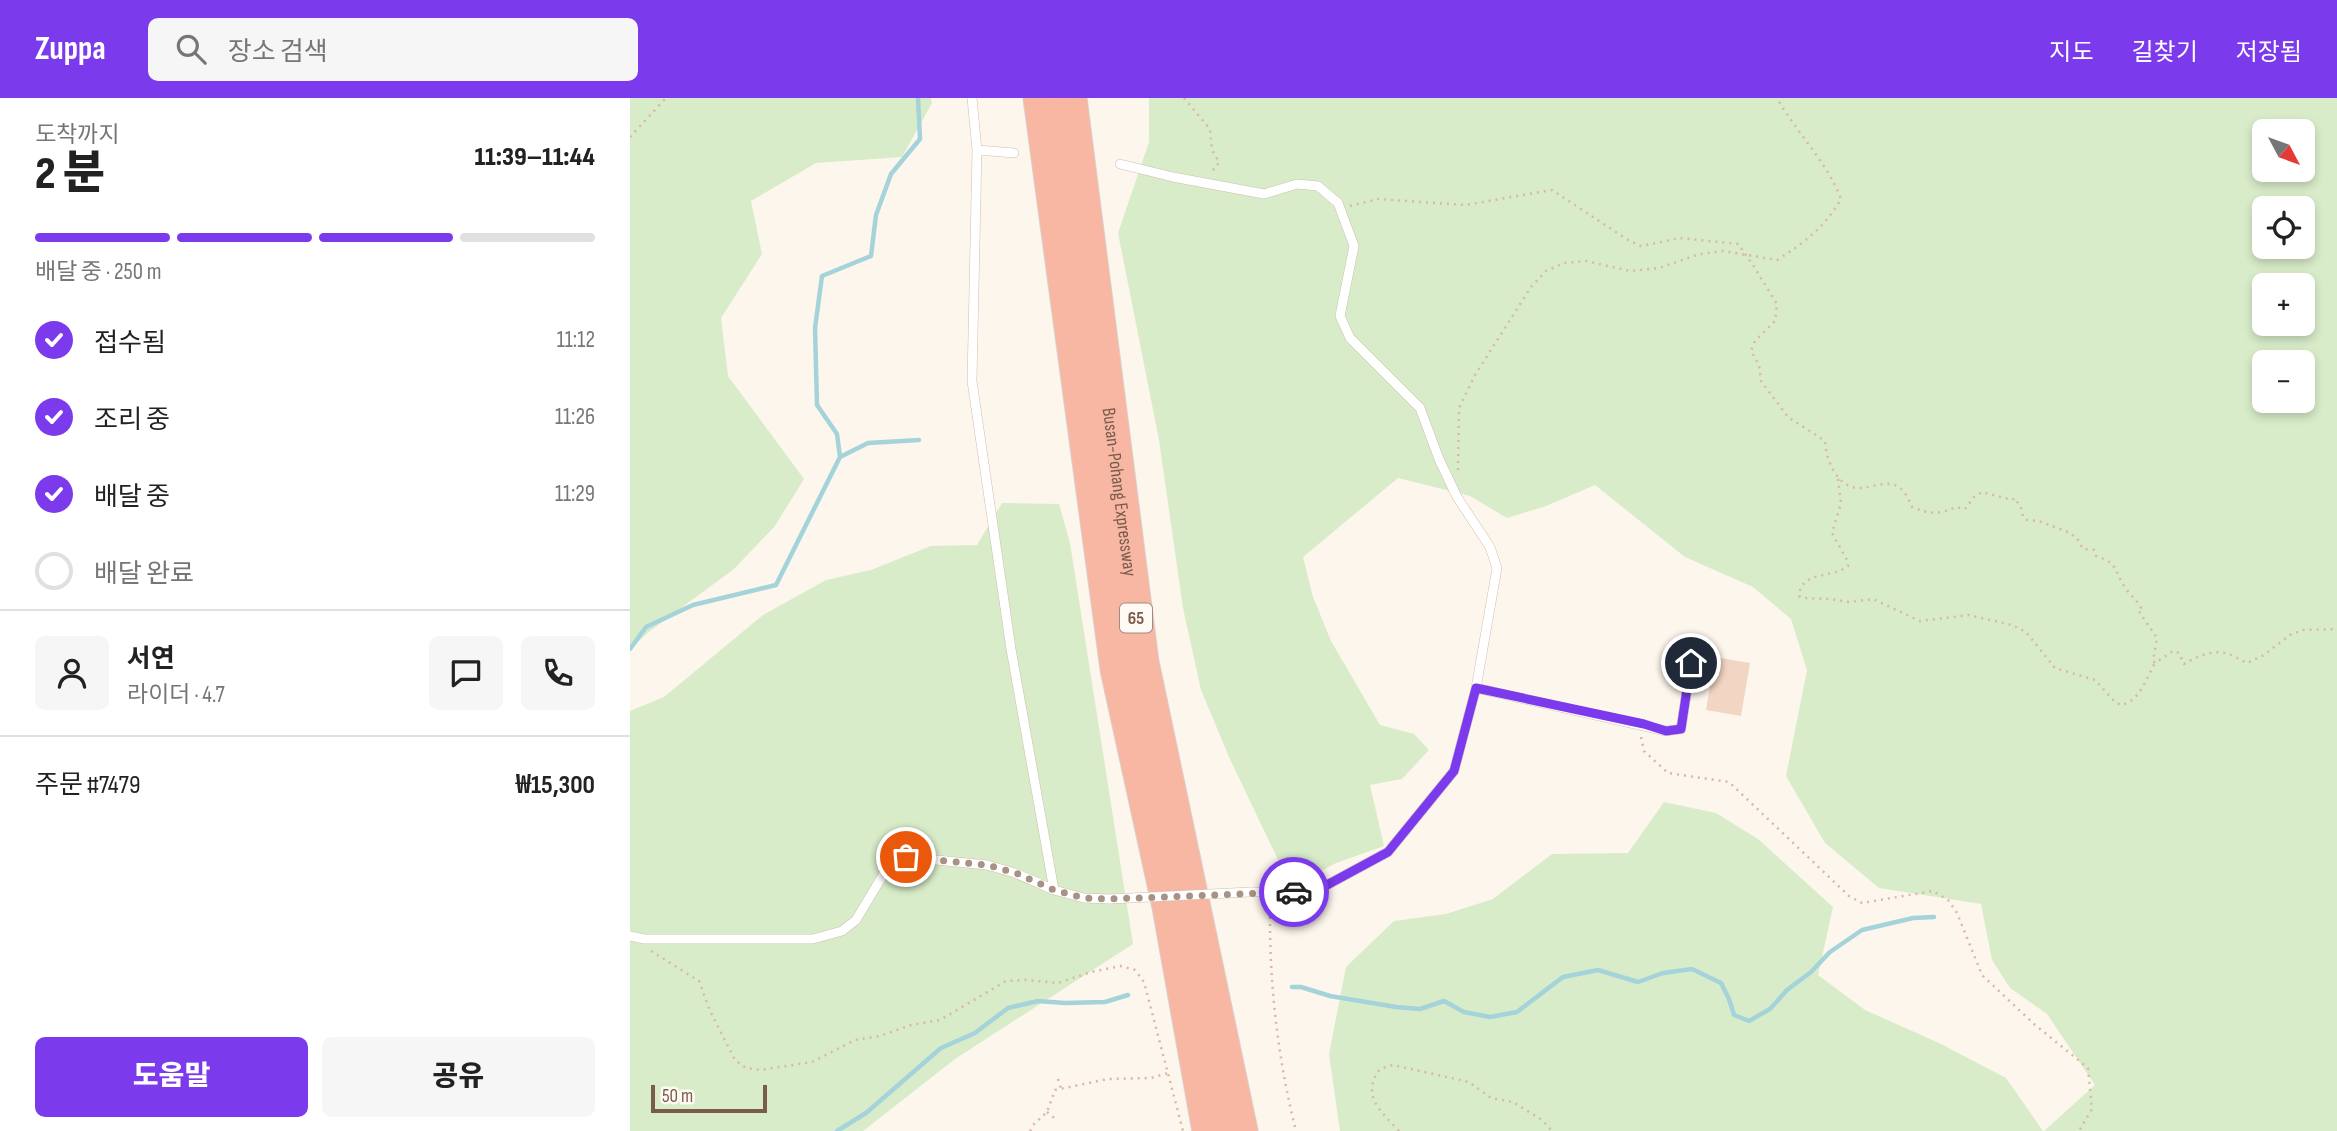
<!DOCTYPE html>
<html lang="ko">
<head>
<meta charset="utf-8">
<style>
  body { margin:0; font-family:"Sofia Sans Condensed","Noto Sans KR",sans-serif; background:#f6f6f6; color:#222; height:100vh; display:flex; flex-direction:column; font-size:26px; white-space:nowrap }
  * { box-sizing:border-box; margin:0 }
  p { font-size:23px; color:#767676 }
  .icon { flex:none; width:38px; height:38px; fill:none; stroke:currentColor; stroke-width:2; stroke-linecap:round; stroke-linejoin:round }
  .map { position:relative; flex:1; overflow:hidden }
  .panel { display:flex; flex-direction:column; background:#fff; width:630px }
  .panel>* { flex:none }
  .needle { width:46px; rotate:131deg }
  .buttons { position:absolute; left:1622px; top:21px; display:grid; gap:14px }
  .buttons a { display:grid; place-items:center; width:63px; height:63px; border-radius:10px; background:#fff; box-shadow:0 4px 10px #0003; font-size:35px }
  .scale { position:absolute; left:21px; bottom:18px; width:116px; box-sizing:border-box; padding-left:7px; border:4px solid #7a5c4d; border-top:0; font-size:19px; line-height:24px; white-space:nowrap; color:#7a5c4d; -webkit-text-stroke:5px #fffaf3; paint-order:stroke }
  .pin { position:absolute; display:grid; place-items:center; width:60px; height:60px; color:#fff; margin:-30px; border:4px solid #fff; border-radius:50%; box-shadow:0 2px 7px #0007 }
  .courier { position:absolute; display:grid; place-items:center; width:70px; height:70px; margin:-35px; border:5px solid #7c3aed; border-radius:50%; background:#fff; color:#222; box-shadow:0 2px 9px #0007 }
  .head em { font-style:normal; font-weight:800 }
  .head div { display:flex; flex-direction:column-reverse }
  .head { display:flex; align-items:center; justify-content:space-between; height:119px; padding:0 35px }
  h1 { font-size:46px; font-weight:800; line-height:52px }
  .bar { display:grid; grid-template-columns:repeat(4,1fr); gap:10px 7px; align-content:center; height:84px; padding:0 35px }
  .bar i { height:9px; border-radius:5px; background:#e0e0e0 }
  .bar .on { background:#7c3aed }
  .bar p { grid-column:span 4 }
  .line { display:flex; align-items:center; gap:18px; padding:0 35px; border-top:2px solid #e0e0e0 }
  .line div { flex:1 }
  .round { display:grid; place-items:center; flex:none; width:74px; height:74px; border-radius:10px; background:#f6f6f6 }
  ol { padding:0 35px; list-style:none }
  li { display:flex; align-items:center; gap:21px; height:77px }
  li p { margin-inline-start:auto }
  li .icon { padding:7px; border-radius:50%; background:#7c3aed; color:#fff; stroke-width:4 }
  li:last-child { color:#767676 }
  li i { width:38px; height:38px; border:4px solid #e0e0e0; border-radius:50% }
  .cta { display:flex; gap:14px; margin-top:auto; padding:14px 35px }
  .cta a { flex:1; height:80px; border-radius:10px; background:#7c3aed; color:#fff; font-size:28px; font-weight:800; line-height:80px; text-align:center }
  .cta a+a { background:#f6f6f6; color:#222 }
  header { display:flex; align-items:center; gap:42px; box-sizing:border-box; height:98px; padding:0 35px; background:#7c3aed; color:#fff }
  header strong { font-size:33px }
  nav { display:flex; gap:38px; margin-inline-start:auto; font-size:24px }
  .search { width:490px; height:63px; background:#f6f6f6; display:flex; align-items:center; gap:18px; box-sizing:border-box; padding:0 24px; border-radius:10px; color:#767676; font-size:26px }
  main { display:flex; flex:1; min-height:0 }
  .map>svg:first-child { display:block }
  .green { fill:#d8ecc9; fill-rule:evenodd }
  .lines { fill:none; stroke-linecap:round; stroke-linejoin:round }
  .stream { stroke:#a5d3da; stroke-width:4.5 }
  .building { fill:#f3d5c3 }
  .service-casing { stroke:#d1beb0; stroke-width:10 }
  .motorway-casing { stroke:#dad1cd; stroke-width:35 }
  .path { stroke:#d9b8a5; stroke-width:2.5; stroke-dasharray:2 5; stroke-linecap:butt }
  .service { stroke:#fff; stroke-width:9 }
  .motorway { stroke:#f7b7a3; stroke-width:33 }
  .service-bridge-casing { stroke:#d1beb0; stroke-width:10; stroke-linecap:butt }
  .service-bridge { stroke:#fff; stroke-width:9 }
  .done { stroke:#a89285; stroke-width:7; stroke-dasharray:0 12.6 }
  .route { stroke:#7c3aed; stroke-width:9 }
  .labels { text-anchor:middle; stroke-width:5; stroke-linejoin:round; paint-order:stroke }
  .shield { fill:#fffaf3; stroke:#a28b7f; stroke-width:2 }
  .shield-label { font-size:18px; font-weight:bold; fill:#7a5c4d }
  .street-label { font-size:19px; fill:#7a5c4d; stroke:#fffaf3 }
</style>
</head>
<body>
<header>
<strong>Zuppa</strong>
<div class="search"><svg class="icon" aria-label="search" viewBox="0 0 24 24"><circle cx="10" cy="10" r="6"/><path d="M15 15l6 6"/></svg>장소 검색</div>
<nav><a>지도</a><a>길찾기</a><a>저장됨</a></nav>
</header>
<main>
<section class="panel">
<div class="head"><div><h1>2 분</h1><p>도착까지</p></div><em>11:39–11:44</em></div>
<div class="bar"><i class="on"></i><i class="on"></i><i class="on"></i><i></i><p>배달 중 · 250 m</p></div>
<ol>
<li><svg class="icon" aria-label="check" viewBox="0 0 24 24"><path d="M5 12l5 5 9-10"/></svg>접수됨<p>11:12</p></li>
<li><svg class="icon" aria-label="check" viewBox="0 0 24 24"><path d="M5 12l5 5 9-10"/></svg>조리 중<p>11:26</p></li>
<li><svg class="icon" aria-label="check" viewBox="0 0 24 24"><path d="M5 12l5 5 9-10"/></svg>배달 중<p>11:29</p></li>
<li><i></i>배달 완료</li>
</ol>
<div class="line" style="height:126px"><a class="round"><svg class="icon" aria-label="person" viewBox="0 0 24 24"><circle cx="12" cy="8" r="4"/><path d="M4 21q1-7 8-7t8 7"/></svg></a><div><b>서연</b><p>라이더 · 4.7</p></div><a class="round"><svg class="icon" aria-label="chat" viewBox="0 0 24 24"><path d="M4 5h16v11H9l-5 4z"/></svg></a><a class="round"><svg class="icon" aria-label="phone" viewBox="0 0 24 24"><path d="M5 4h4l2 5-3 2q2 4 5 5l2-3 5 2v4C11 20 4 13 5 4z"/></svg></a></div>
<div class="line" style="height:91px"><div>주문 #7479</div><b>₩15,300</b></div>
<div class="cta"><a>도움말</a><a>공유</a></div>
</section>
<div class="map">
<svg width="1707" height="1033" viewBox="0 0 1707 1033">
  <rect width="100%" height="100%" fill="#fdf6ec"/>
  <path class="green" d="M0 0H301L302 5 272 59 186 65 121 103 132 156 91 220 98 278 174 381 145 428 104 471 20 533 0 551Z
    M519 0H1707V1033H1414L1465 987 1417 916 1380 890 1362 862 1351 806 1249 790 1195 745 1156 678 1177 572 1161 521 1123 489 1055 459 965 387 916 408 877 420 840 398 768 380 673 459 683 499 701 543 750 627 784 636 799 652 772 681 740 687 754 748 706 765 661 789 599 659 571 592 553 510 529 342 488 135 519 44ZM1634 33H1673V72H1634ZM1634 110H1673V149H1634ZM1634 187H1673V226H1634ZM1634 264H1673V303H1634Z
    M372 405 429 406 440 445 503 846 325 961 233 1033H0V613L34 599 133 517 196 482 241 472 301 448 347 447Z
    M1034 704 1086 715 1128 741 1203 809 1188 877 1235 912 1309 945 1376 980 1413 1033H710L699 956 716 869 764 823 816 816 863 801 922 756 998 755Z"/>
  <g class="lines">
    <path class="stream" d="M210 359 207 336 187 307 185 230 192 178 241 158 246 117 261 76 290 41 288 0
      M0 551 16 529 63 507 146 487 210 359 238 345 289 342
      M662 889H671L700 898 766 909 790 911 814 903 834 914 860 919 887 914 933 879 968 872 1008 884 1033 875 1062 871 1091 885 1099 901 1104 917 1119 923 1140 911 1157 892 1181 874 1200 854 1232 832 1283 820 1304 819
      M207 1033 236 1015 311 950 345 935 378 910 408 903 435 905 475 904 498 897"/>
  </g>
  <path class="building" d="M1085 559 1120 565 1111 618 1076 612Z"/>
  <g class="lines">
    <g class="service-casing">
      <path id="service" d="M342 0 347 52 384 55
        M347 52 342 283 381 551 424 792
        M490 66 543 79 634 96 667 86 688 88 708 105 724 148 710 218 720 240 790 310 809 361 827 399 860 449 867 470 846 590 824 673 758 754 684 794H620
        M846 590 1036 633 1051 631 1061 565
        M0 838 14 841H183L212 833 226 822 259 767 276 759 357 767 385 775 424 792 454 800 480 801"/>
    </g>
    <g class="motorway-casing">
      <g id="motorway">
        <path d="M410 0 487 571 539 809 579 1033"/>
        <path id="s1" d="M440 0 512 564 611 1033"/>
      </g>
    </g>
    <path class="path" d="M554 0 580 31 582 52 589 64 585 71 578 73
      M0 39 36 0
      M720 108 748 101 835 107 922 92 998 142 1011 148 1050 140 1108 146 1123 167 1147 206 1145 223 1125 243 1121 253 1129 267 1131 283 1158 319 1195 343C1196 363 1208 392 1232 390 1241 389 1251 385 1260 386 1272 387 1278 399 1282 409 1299 416 1309 417 1326 409L1335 411 1344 399 1352 394 1382 402 1385 400 1392 412 1393 419 1397 422 1409 423 1438 434 1447 440 1453 451 1464 452 1466 458C1489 465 1484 474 1496 491 1501 498 1507 502 1511 510L1508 512 1527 540 1523 563 1525 565 1543 553 1549 555 1554 566C1566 559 1581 552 1595 555 1603 557 1610 562 1617 565L1634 557 1660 537 1673 532 1707 531
      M828 372 829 310 845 277 901 189 916 173 934 165 956 163 1000 173 1029 170 1070 156 1093 153 1147 162C1174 145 1195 129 1211 101 1197 64 1166 34 1147 0
      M1208 381 1211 405 1202 435 1217 462 1218 468C1202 481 1171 472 1169 498L1172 500 1200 501 1219 504 1243 501 1290 523 1339 517 1382 527 1396 534 1425 570 1465 582 1485 604 1491 607C1510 603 1516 581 1525 565
      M1011 639 1014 653 1038 675 1099 684 1219 798 1232 805 1303 793 1318 802 1327 815 1352 877 1404 926 1458 970 1462 1011 1449 1033
      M640 805C639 882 647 958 666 1033
      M21 853 69 883 80 913 105 962 116 970 130 972 182 964 225 942 250 938 281 927 310 922 376 883 396 882 428 885 461 874 491 868 505 872 514 884 553 1033
      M428 981 431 991
      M417 1014 423 1019 425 1025
      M400 1033 404 1026 417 1014 425 992 478 981 521 980 538 975
      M769 1033C751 1013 730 998 750 971L763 967 839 984 861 1000 883 1004 912 1022 922 1033"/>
    <use href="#service" class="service"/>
    <use href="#motorway" class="motorway"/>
    <g class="service-bridge-casing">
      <path id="service-bridge" d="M480 801 620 794"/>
    </g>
    <use href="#service-bridge" class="service-bridge"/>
  </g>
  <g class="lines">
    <path class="done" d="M276 759 357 767 386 775 424 792 454 800 480 801 664 794"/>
    <path class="route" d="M664 794H684L758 754 824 673 846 590 1014 626 1036 633 1051 631 1061 565"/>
  </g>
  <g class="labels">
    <rect class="shield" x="490" y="505.5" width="32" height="29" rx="5"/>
    <g class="shield-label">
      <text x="506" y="526">65</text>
    </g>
    <g class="street-label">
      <text dy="7" stroke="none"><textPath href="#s1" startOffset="397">Busan-Pohang Expressway</textPath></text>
    </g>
  </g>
</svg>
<div class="buttons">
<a><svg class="needle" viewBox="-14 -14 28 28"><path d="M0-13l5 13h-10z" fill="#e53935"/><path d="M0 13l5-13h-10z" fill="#767676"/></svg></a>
<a><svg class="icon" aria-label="locate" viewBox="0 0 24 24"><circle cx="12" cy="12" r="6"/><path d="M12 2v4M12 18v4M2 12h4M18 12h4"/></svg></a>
<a>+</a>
<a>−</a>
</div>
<div class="scale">50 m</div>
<div class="pin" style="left:276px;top:759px;background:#ea580c"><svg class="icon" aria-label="bag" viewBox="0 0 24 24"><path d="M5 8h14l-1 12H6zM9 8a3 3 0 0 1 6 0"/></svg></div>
<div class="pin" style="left:1061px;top:565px;background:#1f2937"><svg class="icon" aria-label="home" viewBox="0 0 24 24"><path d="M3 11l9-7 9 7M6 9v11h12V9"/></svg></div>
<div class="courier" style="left:664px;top:794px"><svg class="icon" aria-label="car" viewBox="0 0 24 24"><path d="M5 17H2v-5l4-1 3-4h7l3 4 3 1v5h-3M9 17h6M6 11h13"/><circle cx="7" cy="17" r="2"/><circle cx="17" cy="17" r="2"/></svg></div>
</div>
</main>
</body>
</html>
